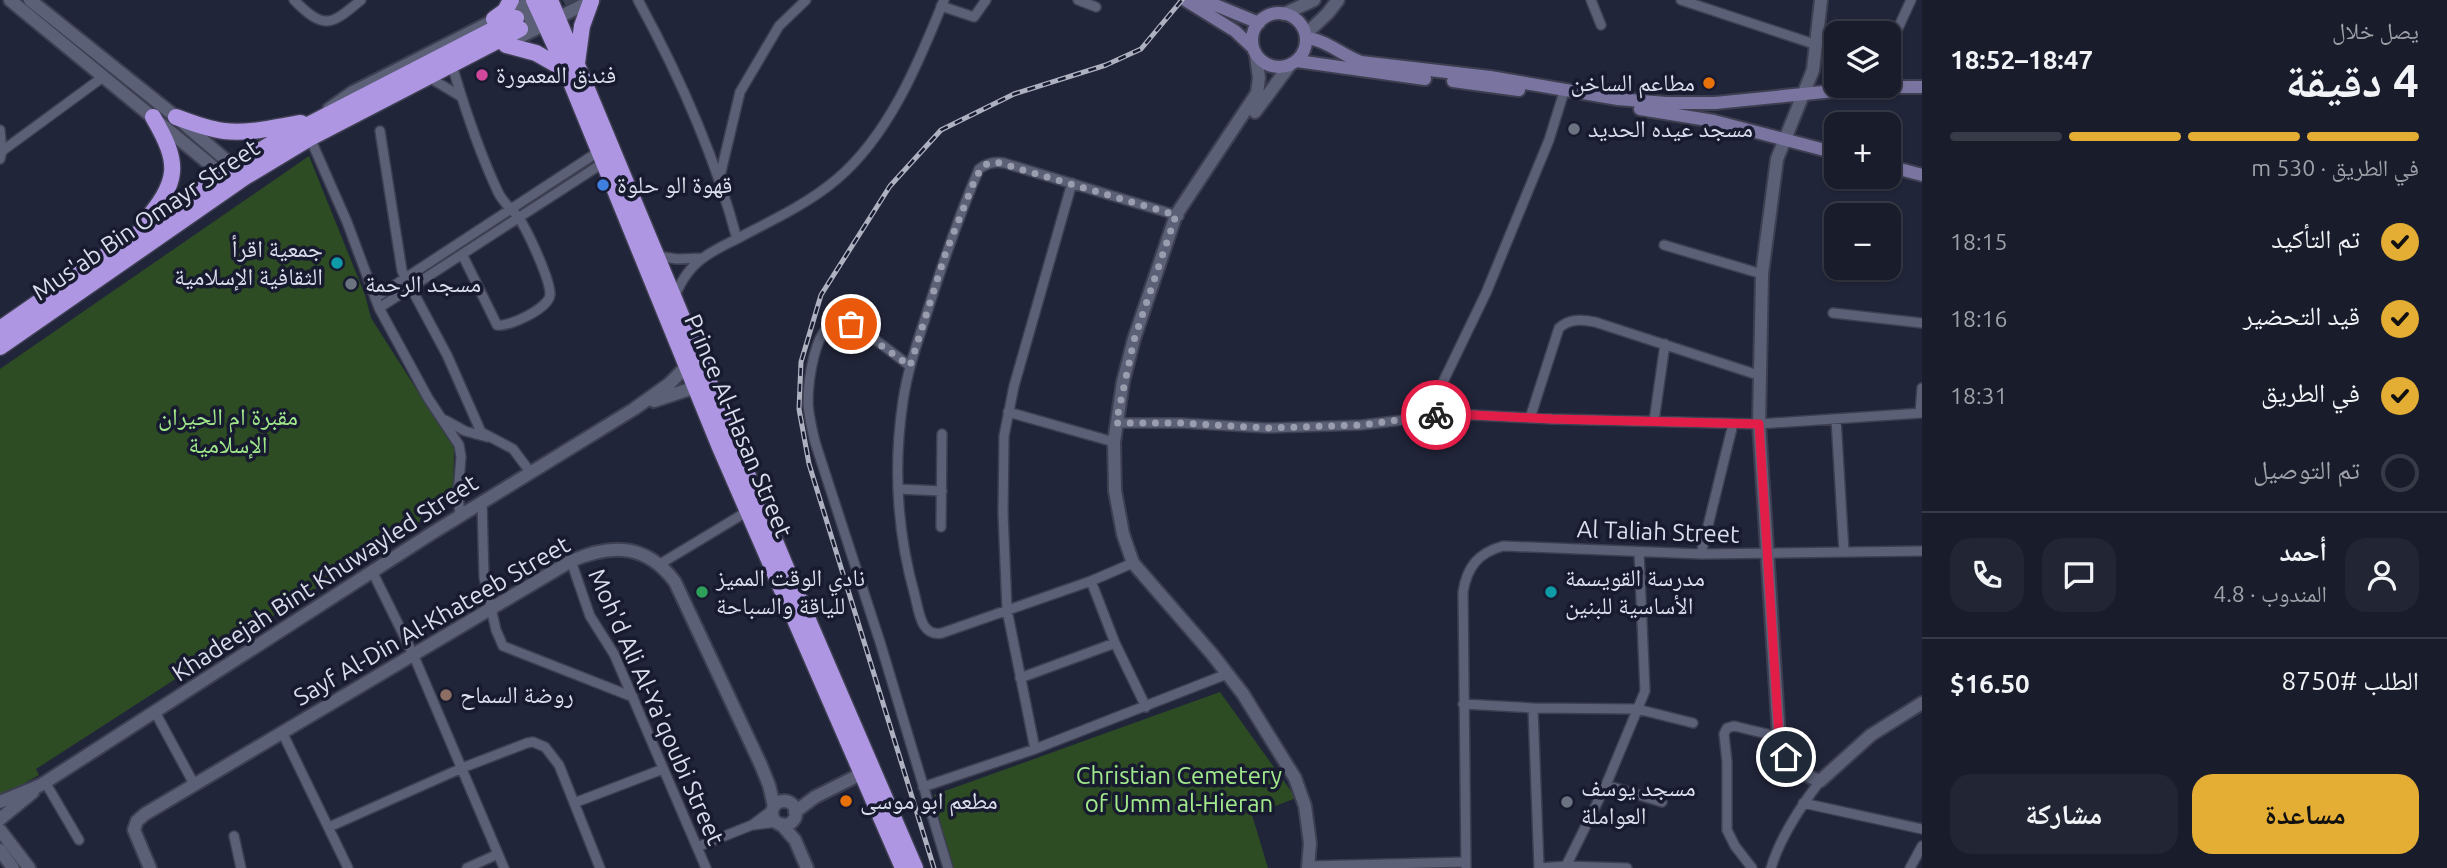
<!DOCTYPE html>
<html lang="ar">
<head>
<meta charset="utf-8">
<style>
  body { margin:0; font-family:Ubuntu,"Noto Naskh Arabic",sans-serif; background:#222533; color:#f1f3f6; direction:rtl; height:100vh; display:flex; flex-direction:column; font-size:26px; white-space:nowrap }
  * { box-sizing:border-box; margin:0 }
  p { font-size:23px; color:#9fa1a9 }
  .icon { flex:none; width:38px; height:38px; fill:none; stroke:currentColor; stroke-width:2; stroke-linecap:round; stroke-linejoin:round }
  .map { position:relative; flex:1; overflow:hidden; direction:ltr }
  .drawer { display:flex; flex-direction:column; background:#191c2b; width:525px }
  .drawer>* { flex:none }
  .fabs { position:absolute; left:1824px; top:21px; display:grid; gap:14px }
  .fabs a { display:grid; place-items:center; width:77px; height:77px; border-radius:14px; background:#191c2b; box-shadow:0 2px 5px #0004,0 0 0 2px #373a47; font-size:35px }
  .pin { position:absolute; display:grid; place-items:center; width:60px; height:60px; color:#fff; margin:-30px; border:4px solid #fff; border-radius:50%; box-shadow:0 2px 7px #0007 }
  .courier { position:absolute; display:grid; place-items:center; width:70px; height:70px; margin:-35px; border:5px solid #e11d48; border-radius:50%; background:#fff; color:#222; box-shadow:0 2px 9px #0007 }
  .summary em { font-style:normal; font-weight:700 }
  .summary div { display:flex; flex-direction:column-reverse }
  .summary { display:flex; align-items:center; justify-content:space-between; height:119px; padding:0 28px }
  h1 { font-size:46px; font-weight:700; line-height:52px }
  .bar { display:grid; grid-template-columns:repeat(4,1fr); gap:10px 7px; align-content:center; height:84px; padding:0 28px }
  .bar i { height:9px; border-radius:5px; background:#373a47 }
  .bar .selected { background:#e4ae35 }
  .bar p { grid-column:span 4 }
  .line { display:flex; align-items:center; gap:18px; padding:0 28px; border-top:2px solid #373a47 }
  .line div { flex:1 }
  .round { display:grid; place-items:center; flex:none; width:74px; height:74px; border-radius:21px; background:#222533 }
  ol { padding:0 28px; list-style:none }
  li { display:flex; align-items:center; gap:21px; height:77px }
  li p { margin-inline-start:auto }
  li .icon { padding:7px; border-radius:50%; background:#e4ae35; color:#111; stroke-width:4 }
  li:last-child { color:#9fa1a9 }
  li i { width:38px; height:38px; border:4px solid #373a47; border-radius:50% }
  .button { display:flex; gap:14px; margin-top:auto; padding:14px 28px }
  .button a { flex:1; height:80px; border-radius:21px; background:#e4ae35; color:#111; font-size:28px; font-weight:700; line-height:80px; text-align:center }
  .button a+a { background:#222533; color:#f1f3f6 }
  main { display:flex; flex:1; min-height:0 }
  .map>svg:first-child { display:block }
  .green { fill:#2d4c23 }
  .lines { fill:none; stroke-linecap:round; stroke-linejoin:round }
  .trunk-tunnel { stroke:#3d4154; stroke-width:16; stroke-dasharray:16 8; stroke-linecap:butt }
  .minor-casing { stroke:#3d3f51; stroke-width:12 }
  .tertiary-casing { stroke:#3d3f51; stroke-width:16 }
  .secondary-casing { stroke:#3d3f51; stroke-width:16 }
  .trunk-casing { stroke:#3d3f51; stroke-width:19 }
  .minor { stroke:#5b6077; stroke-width:9 }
  .tertiary { stroke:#5b6077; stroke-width:12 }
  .secondary { stroke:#7a74a0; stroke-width:12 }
  .trunk { stroke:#ae96e3; stroke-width:16 }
  .rail-casing { stroke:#aeb1c0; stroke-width:5 }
  .rail { stroke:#181b2f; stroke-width:2.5; stroke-dasharray:8; stroke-linecap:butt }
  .done { stroke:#999dad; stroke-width:7; stroke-dasharray:0 12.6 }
  .route { stroke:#e11d48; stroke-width:9 }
  .hotel-dot { fill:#d1479c; stroke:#181b2f; stroke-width:2.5 }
  .food-dot { fill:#e8710a; stroke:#181b2f; stroke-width:2.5 }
  .worship-dot { fill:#6b7280; stroke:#181b2f; stroke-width:2.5 }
  .shop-dot { fill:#3f7fe0; stroke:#181b2f; stroke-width:2.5 }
  .culture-dot { fill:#0f9aa8; stroke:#181b2f; stroke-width:2.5 }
  .leisure-dot { fill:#2e9e5b; stroke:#181b2f; stroke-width:2.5 }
  .education-dot { fill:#8d6e63; stroke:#181b2f; stroke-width:2.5 }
  .labels { text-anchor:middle; stroke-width:7; stroke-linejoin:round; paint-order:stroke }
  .poi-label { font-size:24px; fill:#daddeb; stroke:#181b2f; text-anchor:start }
  .street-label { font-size:24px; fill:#daddeb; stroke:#181b2f }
  .park-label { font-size:24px; fill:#a1ea8c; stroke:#181b2f }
</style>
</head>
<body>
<main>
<section class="drawer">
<div class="summary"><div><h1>4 دقيقة</h1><p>يصل خلال</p></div><em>18:47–18:52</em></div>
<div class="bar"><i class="selected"></i><i class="selected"></i><i class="selected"></i><i></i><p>في الطريق · 530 m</p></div>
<ol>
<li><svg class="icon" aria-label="check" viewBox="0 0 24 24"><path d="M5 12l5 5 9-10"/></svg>تم التأكيد<p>18:15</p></li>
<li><svg class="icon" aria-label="check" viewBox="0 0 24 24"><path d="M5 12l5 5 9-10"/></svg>قيد التحضير<p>18:16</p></li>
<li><svg class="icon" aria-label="check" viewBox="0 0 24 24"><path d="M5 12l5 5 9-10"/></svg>في الطريق<p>18:31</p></li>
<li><i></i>تم التوصيل</li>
</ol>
<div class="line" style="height:126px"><a class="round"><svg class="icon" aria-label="person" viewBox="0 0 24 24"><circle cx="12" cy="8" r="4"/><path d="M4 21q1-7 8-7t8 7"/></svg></a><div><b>أحمد</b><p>المندوب · 4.8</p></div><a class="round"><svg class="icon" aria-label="chat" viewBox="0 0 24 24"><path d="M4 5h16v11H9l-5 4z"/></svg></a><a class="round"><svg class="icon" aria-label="phone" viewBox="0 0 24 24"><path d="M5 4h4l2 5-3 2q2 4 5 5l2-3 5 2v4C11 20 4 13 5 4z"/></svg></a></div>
<div class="line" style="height:91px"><div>الطلب #8750</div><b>$16.50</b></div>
<div class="button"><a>مساعدة</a><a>مشاركة</a></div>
</section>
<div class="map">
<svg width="1922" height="868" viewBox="0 0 1922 868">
  <rect width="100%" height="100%" fill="#212539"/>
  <path class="green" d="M309 156 365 295 371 318 454 448 453 500 36 769 39 775 0 797V369Z
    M1220 692 1296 798 1252 815 1268 868H951L934 795Z"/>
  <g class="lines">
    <path class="trunk-tunnel" d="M544 16 575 0"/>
    <g class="minor-casing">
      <path id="minor" d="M294 0C324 30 330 26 361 0
        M638 0C679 75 715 156 737 239
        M1078 0 1096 7
        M1591 0 1601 25
        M1681 0 1817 45
        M941 6 974 17 986 0
        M1888 50 1911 0
        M454 72C466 112 480 154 498 192 503 203 511 208 518 217 527 229 551 281 550 295 548 309 509 327 497 325L462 254
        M435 81 460 96
        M0 130 2 151 0 159
        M380 131 402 271 447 355 481 432 513 449 531 473
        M310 138 347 222 379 308 428 398 459 445 461 457 458 493 460 516
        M2 151 103 77
        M720 176 740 92 779 26 806 0
        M1664 245 1762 274
        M657 256 677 259 703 258
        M675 296C681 281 690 267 703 258 716 248 732 242 746 234 777 218 810 202 837 179 889 135 919 62 944 0
        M375 298 598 152
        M379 308 603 163
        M1833 313 1922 323
        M910 366C896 356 856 322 842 321 814 319 808 384 808 404 809 417 812 429 815 442L880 642 948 868
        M1008 412 1114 442
        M1920 413 1922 388
        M1427 415 1486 293 1549 140 1563 95
        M1530 418 1559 328C1569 319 1581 319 1595 322L1758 375
        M1836 419 1844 552
        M445 420 465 431 487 437
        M1654 421 1665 344
        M1117 423H1181L1267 428 1361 425 1454 414 1552 419 1759 424 1922 413
        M898 489 942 491
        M482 502 484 577 496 630 503 646 633 697
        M941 527 942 434
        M1701 554 1733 424
        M571 561 590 616 614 654 706 868
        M1133 563 1091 581 942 633C921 637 919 612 915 596 897 532 893 467 903 401 907 373 916 346 925 319 941 268 958 218 979 169 987 163 994 161 1004 163L1179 216
        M660 564 748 511
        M373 573 413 654 504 868
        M1091 581 1115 643 1146 707
        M1020 678 1115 643
        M1463 704 1533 708 1637 709 1693 723
        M1533 708 1539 868
        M155 712 194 784
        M282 732 348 868
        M1035 749 1007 610 1003 513 1004 436 1014 386 1072 183
        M45 782 79 840
        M1606 785 1662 802
        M923 787 1035 749 1227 674
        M574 803 663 769
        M1803 803 1922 829
        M753 825 777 822
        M329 827 462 768 527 743 533 742 545 747 559 765 600 868
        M234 836 241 868
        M697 847 752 825 772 810
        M1308 866 1466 862
        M1566 866 1606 785 1645 691 1639 552
        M467 868 498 854
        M1466 868 1463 592C1467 567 1478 553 1503 546L1701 554 1922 551
        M1539 868 1566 866 1627 868
        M1752 868 1735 846 1727 830V762L1724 734 1727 728 1734 726 1779 737
        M1771 868C1780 837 1801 806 1820 781
        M1910 868 1922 846"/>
    </g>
    <g class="tertiary-casing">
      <path id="tertiary" d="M10 0 229 180
        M30 0 176 117 240 172
        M1821 0 1813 70 1777 159 1762 274 1759 424 1779 737C1787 760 1796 773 1820 781L1871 735 1922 703
        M518 8C526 10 531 16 532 25L528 32
        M1284 14 1314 0
        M1306 34 1328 13 1338 0
        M514 40 593 0
        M1256 55 1259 78 1257 93 1176 215 1134 339 1123 382 1114 442 1115 491 1123 534 1133 563 1212 654 1243 694 1295 778 1305 806 1310 843 1308 868
        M329 109 353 92 534 0
        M1255 112 1290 65
        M654 401 696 387
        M772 813a12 12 0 1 1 24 0a12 12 0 1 1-24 0Z
        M0 802 41 785 429 535 634 409 669 384 688 365
        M795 812 815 797 861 774
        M0 819 33 792
        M781 824 795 840 807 868
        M0 830 29 868
        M0 850 13 868
        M150 868 134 830 137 821 145 814 571 561C612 543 647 544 675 582L760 763 769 785 774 806"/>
    </g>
    <g class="secondary-casing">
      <path id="secondary" d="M1185 0 1235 31 1252 47
        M1203 0 1259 23
        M1252 40a27 27 0 1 1 54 0a27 27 0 1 1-54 0Z
        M1306 38C1325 39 1343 56 1361 62L1490 77 1618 99 1666 103H1715L1873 87H1922
        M1297 61 1425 79
        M1453 81 1519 90
        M1640 109 1714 121 1836 153
        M1888 166 1922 175"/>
    </g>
    <g class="trunk-casing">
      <path id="trunk" d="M534 0 566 70 719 445 903 868
        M550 0 802 606 915 868
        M494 19 505 11 511 0
        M506 45 536 53 566 70
        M577 63 582 26 591 1
        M176 117C192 123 207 129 224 131 249 134 276 127 301 123
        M143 224C179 181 181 165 153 117
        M0 329 235 166 271 144 516 18
        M0 347 245 177 310 138 520 29"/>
    </g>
    <use href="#minor" class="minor"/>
    <use href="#tertiary" class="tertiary"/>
    <use href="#secondary" class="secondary"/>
    <use href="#trunk" class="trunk"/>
    <g class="rail-casing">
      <path id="rail" d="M934 868 809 464 799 409 801 362 821 295 890 186 941 130 1014 94 1106 65 1141 49 1182 0"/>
    </g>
    <use href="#rail" class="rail"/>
  </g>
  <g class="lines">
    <path class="done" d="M851 324 910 366 946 252 976 177 984 165 996 162 1176 215 1134 340 1116 423H1181L1267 428 1361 425 1436 415"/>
    <path class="route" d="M1436 415 1454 414 1552 419 1759 424 1779 737 1786 757"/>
  </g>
  <circle class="hotel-dot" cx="482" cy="75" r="7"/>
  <g class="food-dot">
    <circle cx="1709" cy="83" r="7"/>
    <circle cx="846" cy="801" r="7"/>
  </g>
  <g class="worship-dot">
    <circle cx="1574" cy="129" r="7"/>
    <circle cx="351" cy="284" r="7"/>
    <circle cx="1567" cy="802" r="7"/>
  </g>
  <circle class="shop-dot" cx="603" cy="185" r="7"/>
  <g class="culture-dot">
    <circle cx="337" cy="263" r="7"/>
    <circle cx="1551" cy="592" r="7"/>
  </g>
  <circle class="leisure-dot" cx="702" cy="592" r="7"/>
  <circle class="education-dot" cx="446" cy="695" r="7"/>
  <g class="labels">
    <g class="poi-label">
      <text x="496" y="83">فندق المعمورة</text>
      <text x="1695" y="91" text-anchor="end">مطاعم الساخن</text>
      <text x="1588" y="137">مسجد عيده الحديد</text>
      <text x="617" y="193">قهوة الو حلوة</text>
      <text x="323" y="257" text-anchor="end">جمعية اقرأ<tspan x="323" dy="28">الثقافية الإسلامية</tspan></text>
      <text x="365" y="292">مسجد الرحمة</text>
      <text x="716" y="586">نادي الوقت المميز<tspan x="716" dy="28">للياقة والسباحة</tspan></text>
      <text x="1565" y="586">مدرسة القويسمة<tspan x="1565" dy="28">الأساسية للبنين</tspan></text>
      <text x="460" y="703">روضة السماح</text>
      <text x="1581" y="796">مسجد يوسف<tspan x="1581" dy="28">العواملة</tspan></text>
      <text x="860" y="809">مطعم ابو موسى</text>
    </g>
    <g class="street-label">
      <text transform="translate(146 220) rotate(-34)" y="8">Mus'ab Bin Omayr Street</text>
      <text transform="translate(738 426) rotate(67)" y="8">Prince Al-Hasan Street</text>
      <text transform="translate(1658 532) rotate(2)" y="8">Al Taliah Street</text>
      <text transform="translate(325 578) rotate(-33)" y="8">Khadeejah Bint Khuwayled Street</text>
      <text transform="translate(432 621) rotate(-30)" y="8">Sayf Al-Din Al-Khateeb Street</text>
      <text transform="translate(656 707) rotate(66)" y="8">Moh'd Ali Al-Ya'qoubi Street</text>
    </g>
    <g class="park-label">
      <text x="228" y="425">مقبرة ام الحيران<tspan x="228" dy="28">الإسلامية</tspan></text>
      <text x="1179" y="784">Christian Cemetery<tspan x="1179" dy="28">of Umm al-Hieran</tspan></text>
    </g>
  </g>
</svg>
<div class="fabs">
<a><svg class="icon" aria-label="layers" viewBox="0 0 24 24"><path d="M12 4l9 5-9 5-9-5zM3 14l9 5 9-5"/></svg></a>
<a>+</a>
<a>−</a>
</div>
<div class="pin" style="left:851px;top:324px;background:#ea580c"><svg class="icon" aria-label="bag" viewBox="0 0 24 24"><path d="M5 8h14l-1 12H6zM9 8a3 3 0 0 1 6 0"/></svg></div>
<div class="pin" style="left:1786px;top:757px;background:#1f2937"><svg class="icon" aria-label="home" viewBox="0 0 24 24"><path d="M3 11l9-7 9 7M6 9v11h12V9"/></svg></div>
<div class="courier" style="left:1436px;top:415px"><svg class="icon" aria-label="bike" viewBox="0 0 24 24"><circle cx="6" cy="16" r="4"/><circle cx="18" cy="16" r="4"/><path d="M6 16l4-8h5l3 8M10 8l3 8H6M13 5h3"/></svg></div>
</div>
</main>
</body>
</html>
